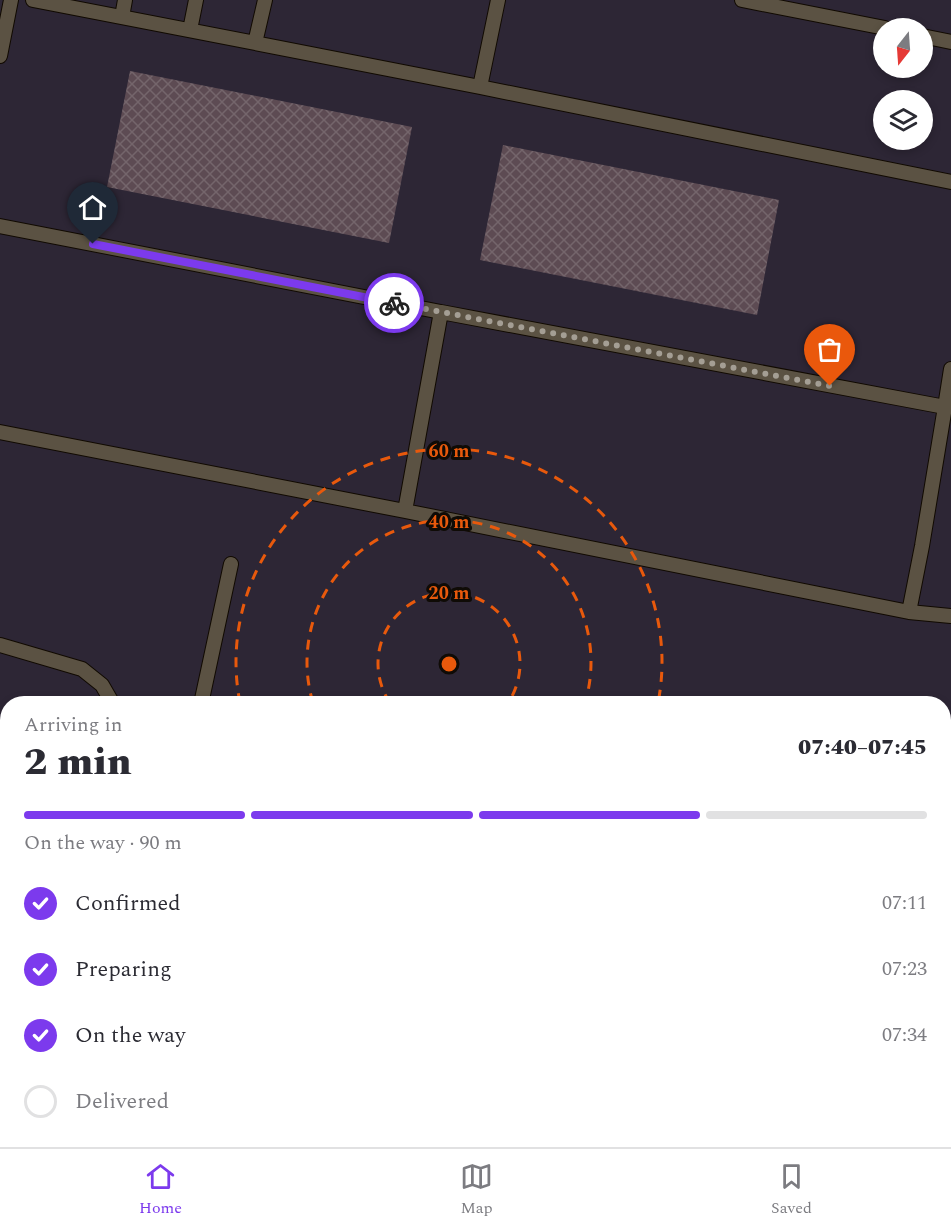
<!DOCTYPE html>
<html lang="en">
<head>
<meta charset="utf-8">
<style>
  body { margin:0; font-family:Spectral,serif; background:#f2f2f3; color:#2b2b33; height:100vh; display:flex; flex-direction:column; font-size:22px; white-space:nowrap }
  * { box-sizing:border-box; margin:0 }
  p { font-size:20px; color:#7c7c81 }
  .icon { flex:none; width:33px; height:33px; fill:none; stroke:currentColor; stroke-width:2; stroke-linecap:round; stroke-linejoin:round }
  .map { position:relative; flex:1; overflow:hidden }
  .drawer { position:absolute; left:0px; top:696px; width:951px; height:452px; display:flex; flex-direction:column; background:#fff; border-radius:24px 24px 0 0; box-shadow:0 3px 9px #0003 }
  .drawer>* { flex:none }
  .needle { width:39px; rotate:197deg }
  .buttons { position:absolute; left:873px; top:18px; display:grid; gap:12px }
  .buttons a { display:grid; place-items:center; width:60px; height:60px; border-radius:50%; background:#fff; box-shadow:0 3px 9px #0003; font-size:30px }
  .pin { position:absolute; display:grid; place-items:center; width:51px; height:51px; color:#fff; margin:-62px -26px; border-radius:50% 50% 50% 0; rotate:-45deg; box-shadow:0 0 6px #0007 }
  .pin .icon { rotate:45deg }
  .courier { position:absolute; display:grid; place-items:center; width:60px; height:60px; margin:-30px; border:4px solid #7c3aed; border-radius:50%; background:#fff; color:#222; box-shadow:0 2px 8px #0007 }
  .summary em { font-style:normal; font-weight:800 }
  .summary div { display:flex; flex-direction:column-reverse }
  .summary { display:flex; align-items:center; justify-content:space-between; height:102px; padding:0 24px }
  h1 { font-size:39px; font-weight:800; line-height:45px }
  .bar { display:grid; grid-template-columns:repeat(4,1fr); gap:9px 6px; align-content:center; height:72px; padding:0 24px }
  .bar i { height:8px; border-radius:4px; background:#e1e1e2 }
  .bar .on { background:#7c3aed }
  .bar p { grid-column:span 4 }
  ol { padding:0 24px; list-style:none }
  li { display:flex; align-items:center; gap:18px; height:66px }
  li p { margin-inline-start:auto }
  li .icon { padding:6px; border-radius:50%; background:#7c3aed; color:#fff; stroke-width:4 }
  li:last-child { color:#7c7c81 }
  li i { width:33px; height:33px; border:3px solid #e1e1e2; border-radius:50% }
  .tabs { display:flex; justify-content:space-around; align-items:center; height:84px; border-top:2px solid #e1e1e2; background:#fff; font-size:16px; color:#7c7c81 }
  .tabs a { display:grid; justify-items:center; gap:3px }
  .tabs .on { color:#7c3aed }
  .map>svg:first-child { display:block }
  .industrial { fill:#2d2635; fill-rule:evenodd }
  .building { fill:url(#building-cross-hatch) }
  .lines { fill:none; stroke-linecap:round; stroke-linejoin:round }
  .lane-casing { stroke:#110a01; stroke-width:16 }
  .lane { stroke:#5b5243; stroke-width:14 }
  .done { stroke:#a49e94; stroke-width:6; stroke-dasharray:0 10.8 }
  .route { stroke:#7c3aed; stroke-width:8 }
  .ring { fill:none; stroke:#e8590c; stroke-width:3; stroke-dasharray:10 8 }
  .centre { fill:#e8590c; stroke:#0f0b06; stroke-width:3 }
  .ring-label { font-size:18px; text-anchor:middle; font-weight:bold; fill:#e8590c; stroke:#0f0b06; stroke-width:6; stroke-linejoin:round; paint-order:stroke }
</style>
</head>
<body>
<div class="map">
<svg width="951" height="1147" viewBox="0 0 951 1147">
  <defs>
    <pattern id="building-cross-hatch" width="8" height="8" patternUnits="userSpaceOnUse" patternTransform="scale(1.5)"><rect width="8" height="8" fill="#5d4b53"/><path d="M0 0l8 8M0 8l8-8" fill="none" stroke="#74656b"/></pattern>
  </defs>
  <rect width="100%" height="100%" fill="#292113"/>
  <path class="industrial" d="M0 0H951V1147H0ZM884 28H922V68H884ZM884 100H922V140H884ZM8 704H944V1140H8Z"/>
  <path class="building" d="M130 71 412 127 389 243 107 187Z
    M503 145 779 200 757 315 480 260Z
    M0 779 8 780V1110L0 1108Z
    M356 1140H771L769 1147H385Z"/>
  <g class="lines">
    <g class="lane-casing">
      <path id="lane" d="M33 0 255 43
        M265 0 255 43 480 87 951 182
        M742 0 885 28
        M122 17 125 0
        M190 30 196 0
        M922 36 951 42
        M0 56 11 0
        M480 87 498 0
        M0 226 441 312
        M945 407 951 369
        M0 432 405 511
        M909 612 922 546 945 407 441 312 405 511 909 612 951 616
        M0 645 82 669 102 685 113 704
        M201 704 231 564
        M944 887 951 888
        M147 1140 177 1147
        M39 1147 41 1140
        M109 1147 110 1140
        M438 1147 440 1140
        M828 1147 829 1140"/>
    </g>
    <use href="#lane" class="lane"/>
  </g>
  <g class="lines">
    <path class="done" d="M394 303 830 386"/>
    <path class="route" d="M93 244 394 303"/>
  </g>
  <g class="ring">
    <path d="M390 703A71 71 0 1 1 508 703"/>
    <path d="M313 703A142 142 0 1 1 585 703"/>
    <path d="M240 703A213 213 0 1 1 658 703"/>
  </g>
  <circle cx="449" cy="664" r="9" class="centre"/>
  <g class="ring-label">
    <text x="449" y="457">60 m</text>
    <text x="449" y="528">40 m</text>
    <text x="449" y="599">20 m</text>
  </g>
</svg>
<div class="buttons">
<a><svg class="needle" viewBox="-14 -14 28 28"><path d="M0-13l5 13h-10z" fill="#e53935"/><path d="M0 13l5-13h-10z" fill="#7c7c81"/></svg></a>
<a><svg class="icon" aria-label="layers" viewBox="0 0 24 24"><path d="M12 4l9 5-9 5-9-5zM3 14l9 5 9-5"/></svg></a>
</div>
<div class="pin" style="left:830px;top:386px;background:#ea580c"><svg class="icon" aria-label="bag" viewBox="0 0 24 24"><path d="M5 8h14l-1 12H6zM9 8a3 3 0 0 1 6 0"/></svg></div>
<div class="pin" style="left:93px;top:244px;background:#1f2937"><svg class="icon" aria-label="home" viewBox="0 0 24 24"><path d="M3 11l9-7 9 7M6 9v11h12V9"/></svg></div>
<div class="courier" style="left:394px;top:303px"><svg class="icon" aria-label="bike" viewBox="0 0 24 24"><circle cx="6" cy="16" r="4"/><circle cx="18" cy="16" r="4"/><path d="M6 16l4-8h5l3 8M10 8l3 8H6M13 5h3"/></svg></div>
<section class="drawer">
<div class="summary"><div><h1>2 min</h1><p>Arriving in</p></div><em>07:40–07:45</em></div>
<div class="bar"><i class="on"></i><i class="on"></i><i class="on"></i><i></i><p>On the way · 90 m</p></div>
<ol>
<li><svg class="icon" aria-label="check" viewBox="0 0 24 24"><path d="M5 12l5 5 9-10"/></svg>Confirmed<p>07:11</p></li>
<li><svg class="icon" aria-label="check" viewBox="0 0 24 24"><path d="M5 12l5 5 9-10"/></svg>Preparing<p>07:23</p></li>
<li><svg class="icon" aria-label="check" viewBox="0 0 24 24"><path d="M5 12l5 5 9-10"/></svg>On the way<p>07:34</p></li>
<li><i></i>Delivered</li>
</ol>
</section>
</div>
<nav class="tabs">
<a class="on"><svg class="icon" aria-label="home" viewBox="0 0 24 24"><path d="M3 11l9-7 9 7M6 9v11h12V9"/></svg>Home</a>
<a><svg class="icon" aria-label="map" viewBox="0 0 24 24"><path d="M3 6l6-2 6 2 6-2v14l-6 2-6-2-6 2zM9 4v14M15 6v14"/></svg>Map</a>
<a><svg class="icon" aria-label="saved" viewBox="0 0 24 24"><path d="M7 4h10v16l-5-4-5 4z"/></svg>Saved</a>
</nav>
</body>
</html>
